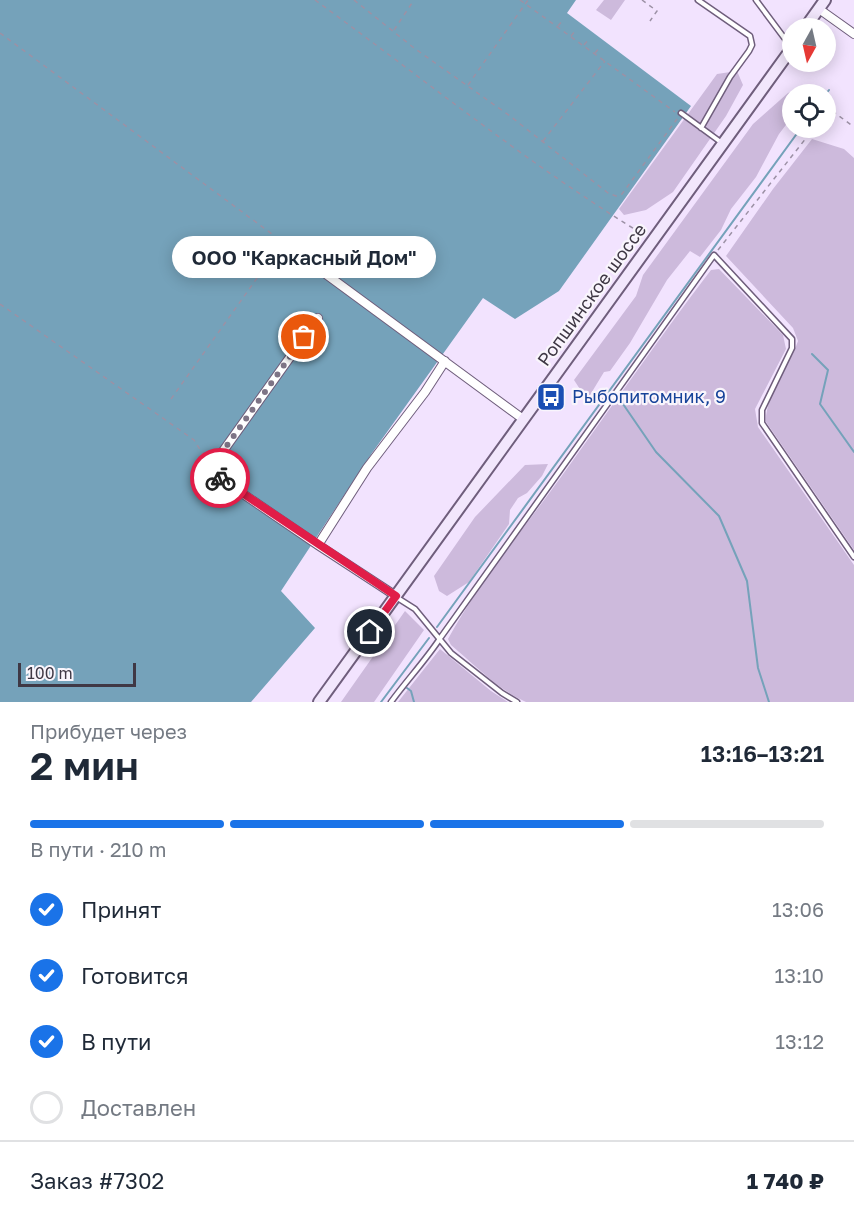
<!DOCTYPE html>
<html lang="ru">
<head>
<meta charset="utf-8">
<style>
  body { margin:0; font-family:"Golos Text",sans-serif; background:#f6f6f7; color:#1f2937; height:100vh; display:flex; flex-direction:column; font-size:22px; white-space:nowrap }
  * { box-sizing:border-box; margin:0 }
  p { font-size:20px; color:#747a83 }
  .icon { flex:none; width:33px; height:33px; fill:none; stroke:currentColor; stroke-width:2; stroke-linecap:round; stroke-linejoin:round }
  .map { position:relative; height:702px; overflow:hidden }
  .details { display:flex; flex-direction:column; background:#fff; flex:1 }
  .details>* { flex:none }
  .needle { width:39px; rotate:188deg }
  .tools { position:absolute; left:782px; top:18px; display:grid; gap:12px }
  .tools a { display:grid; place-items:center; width:54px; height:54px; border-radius:50%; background:#fff; box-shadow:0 3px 15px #0003; font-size:30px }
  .scale { position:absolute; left:18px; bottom:15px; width:118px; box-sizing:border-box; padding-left:6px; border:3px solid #3f3845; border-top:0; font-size:16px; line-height:21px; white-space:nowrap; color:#3f3845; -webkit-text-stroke:4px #f9f5fc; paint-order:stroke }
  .pin { position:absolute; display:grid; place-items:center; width:51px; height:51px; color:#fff; margin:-26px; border:3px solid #fff; border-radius:50%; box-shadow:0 2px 6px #0007 }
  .courier { position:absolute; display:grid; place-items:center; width:60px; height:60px; margin:-30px; border:4px solid #e11d48; border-radius:50%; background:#fff; color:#222; box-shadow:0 2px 8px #0007 }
  .bubble { position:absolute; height:42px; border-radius:21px; background:#fff; box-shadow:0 3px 15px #0003; font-size:20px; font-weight:600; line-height:42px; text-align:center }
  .overview em { font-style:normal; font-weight:600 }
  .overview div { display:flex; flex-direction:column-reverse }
  .overview { display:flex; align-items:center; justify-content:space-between; height:102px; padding:0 30px }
  h1 { font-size:39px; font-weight:600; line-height:45px }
  .bar { display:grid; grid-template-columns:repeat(4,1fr); gap:9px 6px; align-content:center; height:72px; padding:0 30px }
  .bar i { height:8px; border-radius:4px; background:#e0e1e3 }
  .bar .on { background:#1a73e8 }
  .bar p { grid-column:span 4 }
  .line { display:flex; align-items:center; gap:15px; padding:0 30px; border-top:2px solid #e0e1e3 }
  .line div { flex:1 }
  ol { padding:0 30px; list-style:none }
  li { display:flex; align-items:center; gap:18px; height:66px }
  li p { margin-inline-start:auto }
  li .icon { padding:6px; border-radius:50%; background:#1a73e8; color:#fff; stroke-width:4 }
  li:last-child { color:#747a83 }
  li i { width:33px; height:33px; border:3px solid #e0e1e3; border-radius:50% }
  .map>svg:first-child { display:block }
  .green { fill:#cdbadc }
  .water { fill:#75a2ba }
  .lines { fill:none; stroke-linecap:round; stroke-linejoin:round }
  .stream { stroke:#75a2ba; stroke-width:2 }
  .lane-casing { stroke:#6f5e7c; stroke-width:7 }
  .street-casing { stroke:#6f5e7c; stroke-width:10 }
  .secondary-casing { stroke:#6f5e7c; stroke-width:14 }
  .path { stroke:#9c91a5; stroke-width:1.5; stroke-dasharray:4.5 4.5; stroke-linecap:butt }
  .lane { stroke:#fff; stroke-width:4 }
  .street { stroke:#fff; stroke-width:8 }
  .secondary { stroke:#f2e7fc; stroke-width:10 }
  .done { stroke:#7e7486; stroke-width:6; stroke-dasharray:0 10.8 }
  .route { stroke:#e11d48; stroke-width:8 }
  .labels { text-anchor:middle; stroke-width:4.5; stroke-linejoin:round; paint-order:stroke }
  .street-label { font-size:18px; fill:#3f3845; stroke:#f9f5fc }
  .transit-label { font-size:18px; fill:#164399; stroke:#f9f5fc; text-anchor:start }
</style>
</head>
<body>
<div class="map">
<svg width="854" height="702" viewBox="0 0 854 702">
  <rect width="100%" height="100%" fill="#f2e3fe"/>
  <path class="green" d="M604 0H625L611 20 596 10Z
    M737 71 743 85 726 116 673 192 646 210 624 215 619 209 717 74Z
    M807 85V94H792V117L779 134 756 177 731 209 721 230 700 257 690 251 667 280 630 343 610 371 604 372 587 400 574 380 636 296 643 275 753 124 788 93Z
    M812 139 844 149 854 158V550L766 422C765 396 789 366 798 341L793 328 726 256 773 189Z
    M719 269 783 335 786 349 755 409 758 427 854 565V702H526C498 690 475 665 451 645L448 639C479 582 523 530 561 477 611 408 659 338 711 270Z
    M548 464 542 476 527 493 518 498 510 510 509 524 469 582 447 596 439 591 434 576 475 517 525 465Z
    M405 611 424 630 374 702H341Z
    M440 649 491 691 508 702H398Z"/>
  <path class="water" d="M0 0H576L567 13 691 106 559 291 515 319 483 298 372 453 281 591 315 628 251 702H0Z"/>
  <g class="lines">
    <path class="stream" d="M825 95 829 90
      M812 354 828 370 820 404 854 452
      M618 402 623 404 656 452 719 516 747 581 758 668 769 702
      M437 627 801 128
      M407 688 411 691 414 702
      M381 702 429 638"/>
    <g class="lane-casing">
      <path id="lane" d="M698 0 750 36 752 45 749 51 730 77 701 128
        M756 0 791 47
        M681 113 722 143
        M396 597 415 609 451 653 502 693 517 702
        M391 702C407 680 426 660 441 637 532 509 623 382 714 255L792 339V348L762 410V423L854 557"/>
    </g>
    <g class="street-casing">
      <path id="street" d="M819 9 854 34
        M323 272 523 419
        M318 318 211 468V472L318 545 396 596
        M318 545 367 468 425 392 445 361"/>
    </g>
    <g class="secondary-casing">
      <path id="secondary" d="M805 28 825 0
        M319 702 792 48"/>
    </g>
    <path class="path" d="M315 0C424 79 529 165 644 235
      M354 0 414 48 510 116 608 193 616 196 622 194 677 119
      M520 0 675 112
      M642 0 657 11 650 21
      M558 26 563 20
      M394 30 414 0
      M0 33 318 268
      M571 36 576 30
      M584 45 589 39
      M595 53 600 47
      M468 85 528 0
      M825 114 829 110 835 113 854 127
      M543 141 605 61
      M718 250 814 128
      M0 304 194 440 206 459
      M171 399 282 243"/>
    <use href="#lane" class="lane"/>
    <use href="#street" class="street"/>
    <use href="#secondary" class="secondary"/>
  </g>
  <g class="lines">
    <path class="done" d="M220 478 211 472V468L304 337"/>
    <path class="route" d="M220 478 396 596 370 632"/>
  </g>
  <defs>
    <g id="bus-square" transform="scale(1.5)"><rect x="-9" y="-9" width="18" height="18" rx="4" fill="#1a4fb4" stroke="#f9f5fc"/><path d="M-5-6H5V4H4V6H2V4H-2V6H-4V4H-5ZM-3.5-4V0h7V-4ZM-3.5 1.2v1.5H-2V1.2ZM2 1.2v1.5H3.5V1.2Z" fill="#fff"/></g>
  </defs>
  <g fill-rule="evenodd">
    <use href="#bus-square" x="551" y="397"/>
  </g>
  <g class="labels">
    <g class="street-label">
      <text transform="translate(592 295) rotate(-54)" y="6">Ропшинское шоссе</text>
    </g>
    <g class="transit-label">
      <text x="572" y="403">Рыбопитомник, 9</text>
    </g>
  </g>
</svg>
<div class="tools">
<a><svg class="needle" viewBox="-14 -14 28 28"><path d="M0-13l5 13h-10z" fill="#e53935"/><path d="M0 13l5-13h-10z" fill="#747a83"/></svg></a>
<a><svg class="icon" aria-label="locate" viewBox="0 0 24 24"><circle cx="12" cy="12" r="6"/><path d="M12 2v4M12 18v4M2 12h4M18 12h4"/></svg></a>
</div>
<div class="scale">100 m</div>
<div class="pin" style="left:304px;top:337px;background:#ea580c"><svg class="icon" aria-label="bag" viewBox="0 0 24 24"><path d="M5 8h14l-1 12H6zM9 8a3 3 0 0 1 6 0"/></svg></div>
<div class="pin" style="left:370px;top:632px;background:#1f2937"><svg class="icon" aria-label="home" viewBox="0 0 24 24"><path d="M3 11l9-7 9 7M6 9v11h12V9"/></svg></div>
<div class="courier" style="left:220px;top:478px"><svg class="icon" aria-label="bike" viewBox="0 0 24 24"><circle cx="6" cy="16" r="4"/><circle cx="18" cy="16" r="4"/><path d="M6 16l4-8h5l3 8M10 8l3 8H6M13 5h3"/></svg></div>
<div class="bubble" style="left:172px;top:236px;width:264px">ООО &quot;Каркасный Дом&quot;</div>
</div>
<section class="details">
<div class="overview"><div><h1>2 мин</h1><p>Прибудет через</p></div><em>13:16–13:21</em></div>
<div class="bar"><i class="on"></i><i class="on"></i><i class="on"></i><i></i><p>В пути · 210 m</p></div>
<ol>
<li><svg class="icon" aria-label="check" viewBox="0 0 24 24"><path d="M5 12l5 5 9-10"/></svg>Принят<p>13:06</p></li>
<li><svg class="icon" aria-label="check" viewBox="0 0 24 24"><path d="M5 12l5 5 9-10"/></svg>Готовится<p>13:10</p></li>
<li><svg class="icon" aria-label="check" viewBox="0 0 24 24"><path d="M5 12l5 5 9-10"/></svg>В пути<p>13:12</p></li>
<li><i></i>Доставлен</li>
</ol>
<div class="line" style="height:78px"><div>Заказ #7302</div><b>1 740 ₽</b></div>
</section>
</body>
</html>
